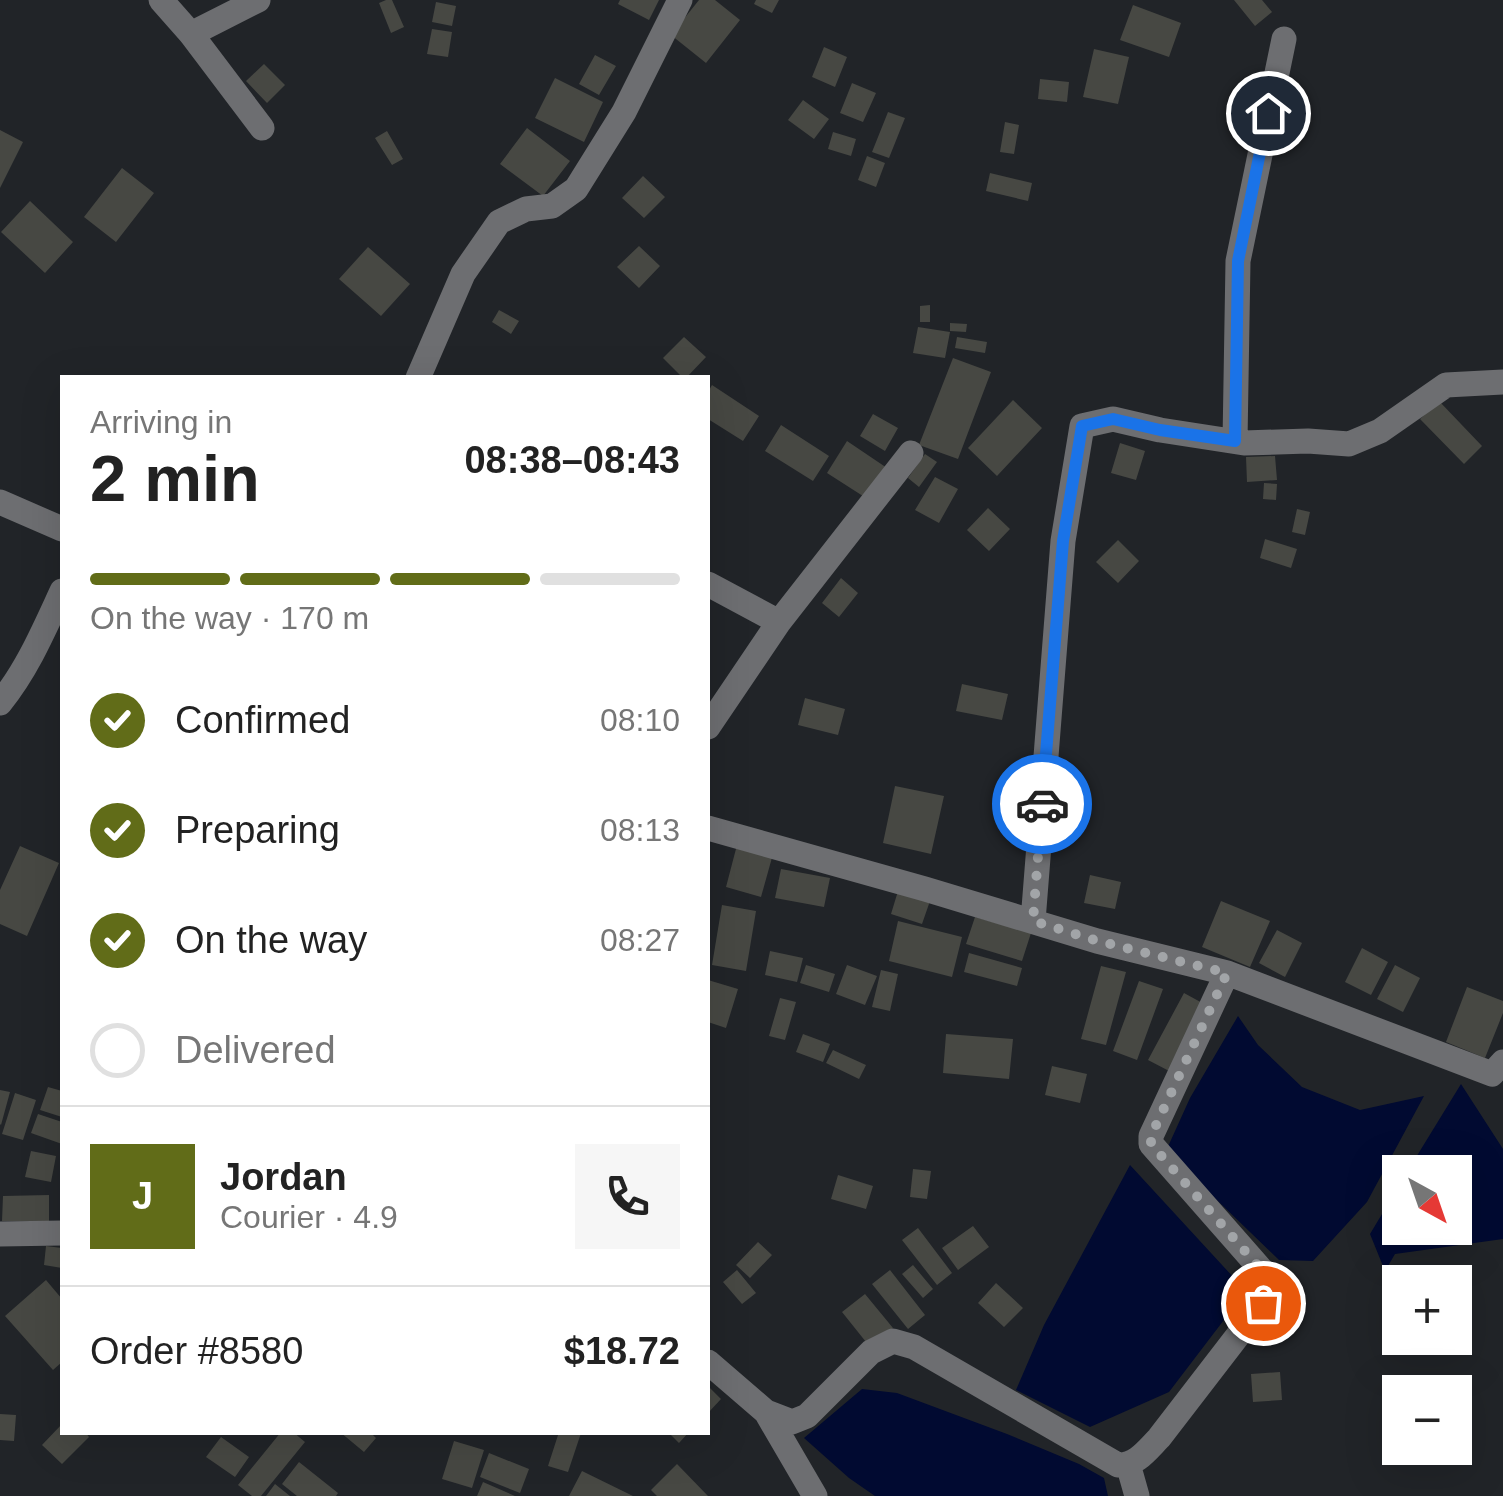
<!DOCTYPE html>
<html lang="en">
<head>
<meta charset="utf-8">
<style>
  body { margin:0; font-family:Arial,sans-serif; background:#f6f6f6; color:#222; height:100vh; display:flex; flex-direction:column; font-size:38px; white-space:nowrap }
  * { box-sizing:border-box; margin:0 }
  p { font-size:32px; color:#767676 }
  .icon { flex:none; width:55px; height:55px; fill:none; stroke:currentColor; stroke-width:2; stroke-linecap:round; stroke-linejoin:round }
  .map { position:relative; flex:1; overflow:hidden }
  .sheet { position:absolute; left:60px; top:375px; width:650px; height:1060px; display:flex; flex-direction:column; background:#fff; border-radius:0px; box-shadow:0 10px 40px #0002 }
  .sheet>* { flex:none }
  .needle { width:65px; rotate:140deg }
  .tools { position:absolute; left:1382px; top:1155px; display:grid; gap:20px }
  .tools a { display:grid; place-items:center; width:90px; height:90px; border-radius:0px; background:#fff; box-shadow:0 10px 40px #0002; font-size:50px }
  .pin { position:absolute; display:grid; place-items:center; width:85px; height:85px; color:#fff; margin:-42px; border:5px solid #fff; border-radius:50%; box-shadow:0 2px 10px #0007 }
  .courier { position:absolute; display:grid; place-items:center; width:100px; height:100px; margin:-50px; border:8px solid #1a73e8; border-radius:50%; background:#fff; color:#222; box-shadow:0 2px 12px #0007 }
  .overview em { font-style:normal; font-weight:800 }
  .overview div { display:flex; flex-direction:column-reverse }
  .overview { display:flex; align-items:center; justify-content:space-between; height:170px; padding:0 30px }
  h1 { font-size:65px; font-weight:800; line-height:75px }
  .bar { display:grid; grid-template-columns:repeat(4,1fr); gap:15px 10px; align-content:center; height:120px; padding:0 30px }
  .bar i { height:12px; border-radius:8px; background:#e0e0e0 }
  .bar .active { background:#616c18 }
  .bar p { grid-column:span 4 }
  .line { display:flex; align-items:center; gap:25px; padding:0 30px; border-top:2px solid #e0e0e0 }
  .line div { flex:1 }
  .round { display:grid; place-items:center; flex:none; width:105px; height:105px; border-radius:0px; background:#f6f6f6 }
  ol { padding:0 30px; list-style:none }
  li { display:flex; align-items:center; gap:30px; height:110px }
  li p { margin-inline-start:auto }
  li .icon { padding:10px; border-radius:50%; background:#616c18; color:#fff; stroke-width:4 }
  li:last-child { color:#767676 }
  li i { width:55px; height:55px; border:5px solid #e0e0e0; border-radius:50% }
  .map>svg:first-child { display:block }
  .water { fill:#010a31 }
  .building { fill:#474843 }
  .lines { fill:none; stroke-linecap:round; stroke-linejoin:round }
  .minor { stroke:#6d6e71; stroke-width:25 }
  .done { stroke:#a2a5a8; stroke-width:10; stroke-dasharray:0 18 }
  .route { stroke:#1a73e8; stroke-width:12 }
</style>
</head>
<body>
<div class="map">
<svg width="1503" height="1496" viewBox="0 0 1503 1496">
  <rect width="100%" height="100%" fill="#212428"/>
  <path class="water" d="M1238 1016 1258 1045 1302 1087 1360 1110 1424 1096 1367 1202 1313 1261 1279 1260 1166 1151 1190 1098Z
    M1461 1084 1503 1149V1239L1395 1254 1385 1271 1370 1234 1400 1184V1228H1455V1172H1407Z
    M1130 1165 1246 1291 1169 1392 1090 1427 1016 1390 1044 1325Z
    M862 1389 897 1393 1007 1434 1079 1464 1104 1478 1108 1496H875L849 1478 804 1438Z"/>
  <path class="building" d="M386 0H392L404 27 391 33 379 3Z
    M620 0H659L649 20 618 4Z
    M699 0H715L740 20 706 63 671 35Z
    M756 0H779L772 13 754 4Z
    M1234 0H1262L1272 12 1255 26Z
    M436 2 456 6 452 26 432 22Z
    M1133 5 1181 23 1169 57 1120 40Z
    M432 29 452 32 448 57 427 54Z
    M824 47 847 57 835 87 812 77Z
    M1094 49 1129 57 1118 104 1083 97Z
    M595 55 616 66 599 95 579 84Z
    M264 64 285 85 267 103 246 81Z
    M555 78 603 102 584 142 535 118Z
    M1040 79 1069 82 1067 102 1038 99Z
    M852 83 876 93 863 122 840 113Z
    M803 100 829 119 814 139 788 120Z
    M888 112 905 118 889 158 872 152Z
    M1005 122 1019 125 1014 154 1000 152Z
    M527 128 570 161 543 196 500 164Z
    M0 130 23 142 0 188Z
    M387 131 403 159 392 165 375 138Z
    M833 132 856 139 851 156 828 149Z
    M867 156 885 163 876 187 858 180Z
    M122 168 154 193 116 242 84 217Z
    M990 173 1032 183 1028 201 986 191Z
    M643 176 665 197 644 218 622 198Z
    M30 201 73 242 45 273 1 232Z
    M639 246 660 266 639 288 617 267Z
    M368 247 410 284 381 316 339 279Z
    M930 305V322H920V306Z
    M499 310 519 321 511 334 492 322Z
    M950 323 967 324 966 332 950 331Z
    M918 327 950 332 945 358 913 353Z
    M684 337 706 357 686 378H683L663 358Z
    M957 337 987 342 985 353 955 348Z
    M953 358 991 372 958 459 919 445Z
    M712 385 759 416 743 441 708 419V392Z
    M1013 400 1042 428 997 476 968 448Z
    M1439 401 1482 446 1464 464 1420 419Z
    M873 414 898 428 885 451 860 436Z
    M781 425 829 456 813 481 765 451Z
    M847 441 887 468 866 498 827 473Z
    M1120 443 1145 451 1136 480 1111 473Z
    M925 454 937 462 919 487 908 478Z
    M1275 456 1277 480 1247 482 1246 457Z
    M935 477 958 489 939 523 915 510Z
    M1264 483 1277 484 1276 500 1263 499Z
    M988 508 1010 529 989 551 967 530Z
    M1297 509 1310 512 1305 535 1292 532Z
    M1265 539 1297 549 1291 568 1260 558Z
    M1118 540 1139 561 1118 583 1096 562Z
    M841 578 858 593 839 617 822 603Z
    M962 684 1008 694 1002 720 956 711Z
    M805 698 845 709 838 735 798 725Z
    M895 786 944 796 931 854 883 843Z
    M737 845 773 854 761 897 726 887Z
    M20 846 59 863 27 936 0 924V890Z
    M781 869 830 878 824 907 775 898Z
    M1090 875 1121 882 1115 909 1084 903Z
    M898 891 930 901 922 924 891 914Z
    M1221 901 1270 921 1250 967 1202 947Z
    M722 905 756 911 746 971 712 965Z
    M975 917 1031 933 1022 961 966 944Z
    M898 921 962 937 952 977 889 961Z
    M1277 930 1302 943 1285 977 1259 963Z
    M1362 948 1388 962 1371 995 1345 982Z
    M770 951 803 958 797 982 765 975Z
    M969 953 1022 968 1017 986 964 972Z
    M806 965 835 974 829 992 800 983Z
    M847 965 877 976 865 1005 836 994Z
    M1395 965 1420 978 1403 1012 1377 999Z
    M1101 966 1126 972 1106 1045 1081 1039Z
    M881 970 898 974 890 1011 872 1007Z
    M708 980 738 989 726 1028 708 1022Z
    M1139 981 1163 989 1137 1060 1113 1051Z
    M1467 987 1503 1001V1013L1485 1058 1446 1042Z
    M1184 993 1206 1005 1171 1072 1148 1060Z
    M780 998 796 1002 785 1040 769 1036Z
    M803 1034 830 1044 823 1062 796 1052Z
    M946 1034 1013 1039 1009 1079 943 1073Z
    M833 1050 866 1065 859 1079 826 1063Z
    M1052 1066 1087 1074 1080 1103 1045 1095Z
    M48 1087 62 1091V1117L40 1110Z
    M0 1090 10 1092 1 1125 0 1124Z
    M15 1093 36 1100 23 1140 2 1134Z
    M38 1114 62 1122V1144L31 1133Z
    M31 1151 56 1156 51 1182 25 1177Z
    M913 1169 931 1171 927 1199 910 1197Z
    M838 1175 873 1186 866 1209 831 1199Z
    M49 1195V1221H2L3 1196Z
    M973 1226 989 1247 958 1270 942 1248Z
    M918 1228 952 1273 937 1285 902 1240Z
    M758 1242 772 1255 750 1278 736 1265Z
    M46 1246 62 1248V1268L44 1265Z
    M913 1265 933 1289 923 1298 902 1274Z
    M737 1270 756 1293 742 1304 723 1282Z
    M890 1270 925 1315 908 1329 872 1284Z
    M46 1280 62 1299V1362L53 1370 5 1316Z
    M996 1283 1023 1308 1004 1327 978 1303Z
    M865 1294 893 1328 870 1347 842 1312Z
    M1280 1372 1282 1400 1253 1402 1251 1374Z
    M708 1386 721 1399 708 1413Z
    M0 1414 16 1415 14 1441 0 1440Z
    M62 1424V1432H85L89 1437 62 1464 42 1445Z
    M281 1432H293L305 1442 261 1496H252L238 1485Z
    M340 1432H370L376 1438 364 1452Z
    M559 1432 581 1433 568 1472 548 1466Z
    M668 1432H689L679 1443Z
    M221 1437 249 1457 235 1477 206 1457Z
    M454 1441 484 1450 472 1488 442 1479Z
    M489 1453 529 1469 520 1493 480 1477Z
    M299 1462 338 1493 336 1496H297L282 1484Z
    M677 1464 708 1496H657L651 1490Z
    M582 1471 633 1496H569Z
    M483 1482 515 1496H477Z
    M275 1484 290 1496H266Z"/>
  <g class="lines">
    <path class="minor" d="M161 0 191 34 262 128
      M191 34 258 0
      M418 378 463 274 499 222 526 209 552 206 576 189 624 112 680 0
      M1235 441 1238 261 1284 39
      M0 502 62 529
      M708 584 779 622 708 727
      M779 622 911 453
      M0 703C27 670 44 630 62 591
      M708 828 925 889 1097 941 1227 973 1151 1136V1144L1266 1275 1268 1293 1263 1303 1159 1438C1148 1449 1136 1466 1118 1465L914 1347 893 1341 871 1352 807 1416 792 1422 766 1412 708 1362
      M1033 921 1063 541 1082 426 1113 419 1160 430 1244 443 1308 441 1349 444 1380 431 1446 385 1503 382
      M1227 973 1492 1074 1503 1062
      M0 1234 62 1233
      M766 1412 815 1496
      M1128 1464 1137 1496"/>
  </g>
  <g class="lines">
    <path class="done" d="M1042 804 1033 921 1098 941 1227 973 1151 1136V1144L1266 1275 1268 1293 1263 1303"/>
    <path class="route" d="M1042 804 1063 541 1082 426 1113 419 1160 430 1235 441 1238 261 1268 113"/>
  </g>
</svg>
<div class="tools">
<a><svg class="needle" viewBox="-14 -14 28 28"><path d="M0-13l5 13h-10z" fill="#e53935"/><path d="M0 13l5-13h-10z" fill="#767676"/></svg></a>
<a>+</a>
<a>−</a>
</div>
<div class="pin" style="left:1263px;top:1303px;background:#ea580c"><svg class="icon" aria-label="bag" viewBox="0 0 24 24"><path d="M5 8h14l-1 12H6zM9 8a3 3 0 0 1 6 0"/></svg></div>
<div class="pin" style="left:1268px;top:113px;background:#1f2937"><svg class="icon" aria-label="home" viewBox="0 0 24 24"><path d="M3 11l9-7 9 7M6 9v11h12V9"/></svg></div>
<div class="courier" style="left:1042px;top:804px"><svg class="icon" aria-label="car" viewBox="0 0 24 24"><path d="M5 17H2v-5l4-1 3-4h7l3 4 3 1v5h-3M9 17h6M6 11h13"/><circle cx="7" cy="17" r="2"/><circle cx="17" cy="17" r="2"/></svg></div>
<section class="sheet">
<div class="overview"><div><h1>2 min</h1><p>Arriving in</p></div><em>08:38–08:43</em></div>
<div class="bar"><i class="active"></i><i class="active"></i><i class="active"></i><i></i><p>On the way · 170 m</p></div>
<ol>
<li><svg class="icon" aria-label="check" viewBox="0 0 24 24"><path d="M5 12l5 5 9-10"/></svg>Confirmed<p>08:10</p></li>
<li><svg class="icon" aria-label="check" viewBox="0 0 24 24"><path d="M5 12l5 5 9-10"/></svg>Preparing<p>08:13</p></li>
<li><svg class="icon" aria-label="check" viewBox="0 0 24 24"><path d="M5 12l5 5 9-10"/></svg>On the way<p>08:27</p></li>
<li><i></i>Delivered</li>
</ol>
<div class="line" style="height:180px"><b class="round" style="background:#616c18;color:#fff">J</b><div><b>Jordan</b><p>Courier · 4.9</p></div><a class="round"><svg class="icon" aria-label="phone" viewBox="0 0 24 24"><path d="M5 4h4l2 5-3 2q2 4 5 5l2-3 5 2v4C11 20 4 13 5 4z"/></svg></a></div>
<div class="line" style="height:130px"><div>Order #8580</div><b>$18.72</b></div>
</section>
</div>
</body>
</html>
